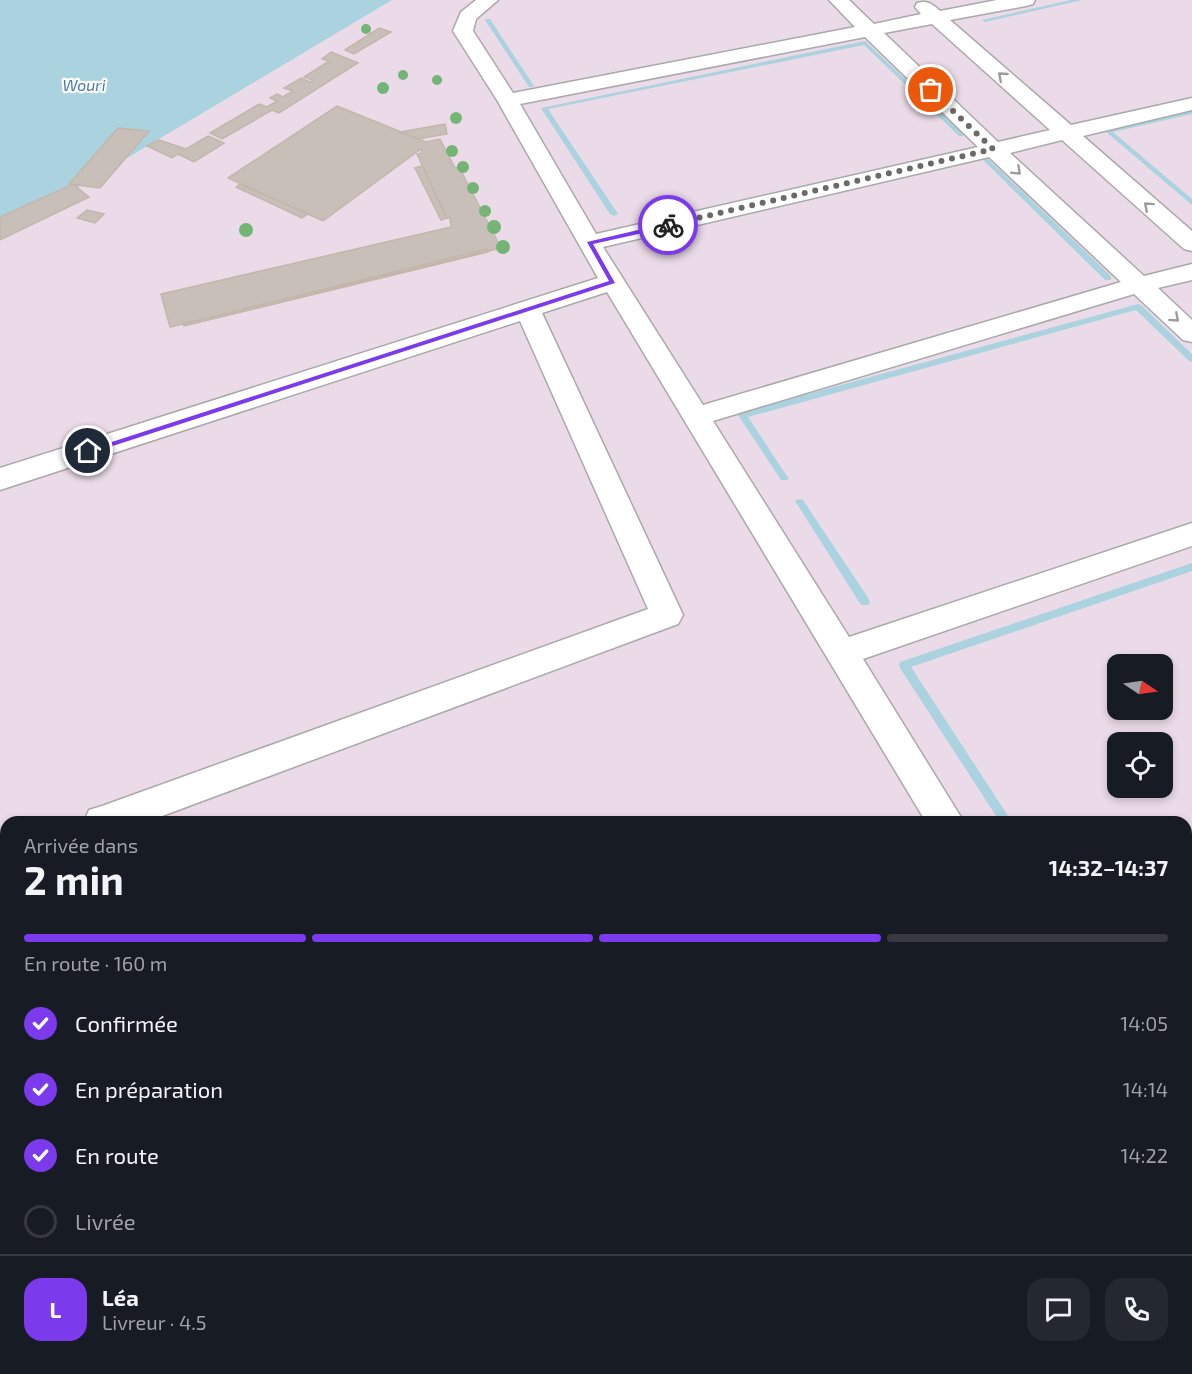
<!DOCTYPE html>
<html lang="fr">
<head>
<meta charset="utf-8">
<style>
  body { margin:0; font-family:"Exo 2",sans-serif; background:#242831; color:#f1f3f6; height:100vh; display:flex; flex-direction:column; font-size:22px; white-space:nowrap }
  * { box-sizing:border-box; margin:0 }
  p { font-size:20px; color:#9ea1a6 }
  .icon { flex:none; width:33px; height:33px; fill:none; stroke:currentColor; stroke-width:2; stroke-linecap:round; stroke-linejoin:round }
  .map { position:relative; flex:1; overflow:hidden }
  .sheet { position:absolute; left:0px; top:816px; width:1192px; height:558px; display:flex; flex-direction:column; background:#171b24; border-radius:18px 18px 0 0; box-shadow:0 3px 9px #0003 }
  .sheet>* { flex:none }
  .needle { width:39px; rotate:103deg }
  .tools { position:absolute; left:1107px; top:654px; display:grid; gap:12px }
  .tools a { display:grid; place-items:center; width:66px; height:66px; border-radius:12px; background:#171b24; box-shadow:0 3px 9px #0003; font-size:30px }
  .pin { position:absolute; display:grid; place-items:center; width:51px; height:51px; color:#fff; margin:-26px; border:3px solid #fff; border-radius:50%; box-shadow:0 2px 6px #0007 }
  .courier { position:absolute; display:grid; place-items:center; width:60px; height:60px; margin:-30px; border:4px solid #7c3aed; border-radius:50%; background:#fff; color:#222; box-shadow:0 2px 8px #0007 }
  .summary em { font-style:normal; font-weight:700 }
  .summary div { display:flex; flex-direction:column-reverse }
  .summary { display:flex; align-items:center; justify-content:space-between; height:102px; padding:0 24px }
  h1 { font-size:39px; font-weight:700; line-height:45px }
  .bar { display:grid; grid-template-columns:repeat(4,1fr); gap:9px 6px; align-content:center; height:72px; padding:0 24px }
  .bar i { height:8px; border-radius:4px; background:#363941 }
  .bar .on { background:#7c3aed }
  .bar p { grid-column:span 4 }
  .line { display:flex; align-items:center; gap:15px; padding:0 24px; border-top:2px solid #363941 }
  .line div { flex:1 }
  .round { display:grid; place-items:center; flex:none; width:63px; height:63px; border-radius:18px; background:#242831 }
  ol { padding:0 24px; list-style:none }
  li { display:flex; align-items:center; gap:18px; height:66px }
  li p { margin-inline-start:auto }
  li .icon { padding:6px; border-radius:50%; background:#7c3aed; color:#fff; stroke-width:4 }
  li:last-child { color:#9ea1a6 }
  li i { width:33px; height:33px; border:3px solid #363941; border-radius:50% }
  .map>svg:first-child { display:block }
  .industrial { fill:#ebdbe8; fill-rule:evenodd }
  .water { fill:#aad3df }
  .lines { fill:none; stroke-linecap:round; stroke-linejoin:round }
  .stream { fill:#aad3df; fill-rule:evenodd }
  .building { fill:#c7bfb8; stroke:#c4b6ab; stroke-width:1.5 }
  .minor-casing { stroke:#a9a9a9; stroke-width:3 }
  .minor { fill:#fff; fill-rule:evenodd }
  .tree { fill:#74b475 }
  .oneway { stroke:#9c9c9c }
  .route { fill:#7c3aed }
  .done { stroke:#6b6a68; stroke-width:6; stroke-dasharray:0 10.8 }
  .labels { text-anchor:middle; stroke-width:4.5; stroke-linejoin:round; paint-order:stroke }
  .far-water-label { font-size:16px; font-style:italic; fill:#4a7aab; stroke:#fff }
</style>
</head>
<body>
<div class="map">
<svg width="1192" height="1374" viewBox="0 0 1192 1374">
  <rect width="100%" height="100%" fill="#f2efe9"/>
  <path class="industrial" d="M392 0H1192V1374H0V234ZM1118 664H1162V710H1118ZM1118 742H1162V788H1118ZM6 822H1186V1368H6Z"/>
  <path class="water" d="M0 0H392L0 234Z"/>
  <g class="lines">
    <path class="stream" d="M1071 0H1082L985 22 982 20Z
      M486 19H490L534 86 533 87H529L485 20Z
      M865 41 963 134V136H959L864 45 548 109 618 214 614 216 610 214 541 108Z
      M1192 110V114L1113 132 1192 199V205L1105 131Z
      M982 157H986L1111 276V280H1105L982 159Z
      M1138 304 1141 305 1192 354V362L1189 361 1136 310 748 417 787 476 789 478 787 480H781L738 415 742 412Z
      M800 499 803 500 869 599 870 602 869 605H861L797 504 795 502 797 500Z
      M1192 563V571L911 667 1012 822H1000L900 668 899 665 900 662Z
      M1186 1096 1192 1099V1117L1186 1114Z"/>
  </g>
  <path class="building" d="M379 28 391 32 354 54 345 50Z
    M331 52 358 63 279 113 272 110 222 139 210 133 259 104 267 107 277 101 270 98 277 94 283 97 293 91 284 88 301 78 310 82 313 80 304 77 329 61 322 59Z
    M337 106 426 142 440 139 455 168 459 167 501 248 170 327 161 294 451 227 450 218H447L417 154 422 153 421 149 323 221 228 178Z
    M445 124 447 134 418 139 400 132Z
    M118 128 149 131 100 188 69 184Z
    M208 136 224 143 194 162 178 154 172 158 147 146 159 140 186 149Z
    M422 166 447 218 441 220 415 168Z
    M73 184 89 197 0 240V217Z
    M240 184 308 214 302 218 236 187Z
    M87 210 104 214 95 223 77 218Z
    M487 249 488 252 184 326 183 324Z"/>
  <g class="lines">
    <g class="minor-casing">
      <path id="minor" d="M476 0H498L476 19 473 31 513 93 855 27 829 0H849L874 24 921 14 915 7 917 3C928 0 932 4 940 11L997 0H1035L1033 4 1026 6 950 20 1071 125 1192 98V110L1083 136 1192 231V251L1184 249 1062 140 1010 153 1144 276 1192 264V280L1158 288 1192 320V342L1183 340 1134 294 713 421 849 637 1192 523V546L863 659 964 822H926L607 292 542 313 683 615 678 624 146 822H84L89 810 102 806 648 609 520 321 0 490V468L598 278 497 100 453 31 461 12ZM932 24 1050 130 998 142 884 33ZM865 37 978 147 596 234 520 104ZM989 157 1121 282 703 405 603 247Z
        M6 840V874L0 876V842Z
        M1186 1196 1192 1199V1249L1186 1247Z
        M6 1197V1241L0 1243V1199Z
        M563 1368H611L610 1374H562Z"/>
    </g>
    <use href="#minor" class="minor"/>
  </g>
  <g class="tree">
    <circle cx="366" cy="29" r="5"/>
    <circle cx="403" cy="75" r="5"/>
    <circle cx="437" cy="80" r="5"/>
    <circle cx="383" cy="88" r="6"/>
    <circle cx="456" cy="118" r="6"/>
    <circle cx="452" cy="151" r="6"/>
    <circle cx="463" cy="167" r="6"/>
    <circle cx="473" cy="188" r="6"/>
    <circle cx="485" cy="211" r="6"/>
    <circle cx="494" cy="227" r="7"/>
    <circle cx="246" cy="230" r="7"/>
    <circle cx="503" cy="247" r="7"/>
  </g>
  <defs><path id="oneway-chevron" d="M-2-3.5L2.5 0L-2 3.5" fill="none" stroke-width="1.6" stroke-linecap="round" stroke-linejoin="round" transform="scale(1.5)"/></defs>
  <g class="oneway">
    <use href="#oneway-chevron" transform="translate(1002 76) rotate(-139)"/>
    <use href="#oneway-chevron" transform="translate(1017 171) rotate(43)"/>
    <use href="#oneway-chevron" transform="translate(1148 206) rotate(-138)"/>
    <use href="#oneway-chevron" transform="translate(1175 318) rotate(42)"/>
  </g>
  <path class="route" d="M668 223 670 227 593 244 615 283 91 453 84 451 609 281 587 242Z"/>
  <g class="lines">
    <path class="done" d="M668 225 993 149 931 90"/>
  </g>
  <g class="labels">
    <g class="far-water-label">
      <text x="84" y="91">Wouri</text>
    </g>
  </g>
</svg>
<div class="tools">
<a><svg class="needle" viewBox="-14 -14 28 28"><path d="M0-13l5 13h-10z" fill="#e53935"/><path d="M0 13l5-13h-10z" fill="#9ea1a6"/></svg></a>
<a><svg class="icon" aria-label="locate" viewBox="0 0 24 24"><circle cx="12" cy="12" r="6"/><path d="M12 2v4M12 18v4M2 12h4M18 12h4"/></svg></a>
</div>
<div class="pin" style="left:931px;top:90px;background:#ea580c"><svg class="icon" aria-label="bag" viewBox="0 0 24 24"><path d="M5 8h14l-1 12H6zM9 8a3 3 0 0 1 6 0"/></svg></div>
<div class="pin" style="left:88px;top:451px;background:#1f2937"><svg class="icon" aria-label="home" viewBox="0 0 24 24"><path d="M3 11l9-7 9 7M6 9v11h12V9"/></svg></div>
<div class="courier" style="left:668px;top:225px"><svg class="icon" aria-label="bike" viewBox="0 0 24 24"><circle cx="6" cy="16" r="4"/><circle cx="18" cy="16" r="4"/><path d="M6 16l4-8h5l3 8M10 8l3 8H6M13 5h3"/></svg></div>
<section class="sheet">
<div class="summary"><div><h1>2 min</h1><p>Arrivée dans</p></div><em>14:32–14:37</em></div>
<div class="bar"><i class="on"></i><i class="on"></i><i class="on"></i><i></i><p>En route · 160 m</p></div>
<ol>
<li><svg class="icon" aria-label="check" viewBox="0 0 24 24"><path d="M5 12l5 5 9-10"/></svg>Confirmée<p>14:05</p></li>
<li><svg class="icon" aria-label="check" viewBox="0 0 24 24"><path d="M5 12l5 5 9-10"/></svg>En préparation<p>14:14</p></li>
<li><svg class="icon" aria-label="check" viewBox="0 0 24 24"><path d="M5 12l5 5 9-10"/></svg>En route<p>14:22</p></li>
<li><i></i>Livrée</li>
</ol>
<div class="line" style="height:108px"><b class="round" style="background:#7c3aed;color:#fff">L</b><div><b>Léa</b><p>Livreur · 4.5</p></div><a class="round"><svg class="icon" aria-label="chat" viewBox="0 0 24 24"><path d="M4 5h16v11H9l-5 4z"/></svg></a><a class="round"><svg class="icon" aria-label="phone" viewBox="0 0 24 24"><path d="M5 4h4l2 5-3 2q2 4 5 5l2-3 5 2v4C11 20 4 13 5 4z"/></svg></a></div>
</section>
</div>
</body>
</html>
